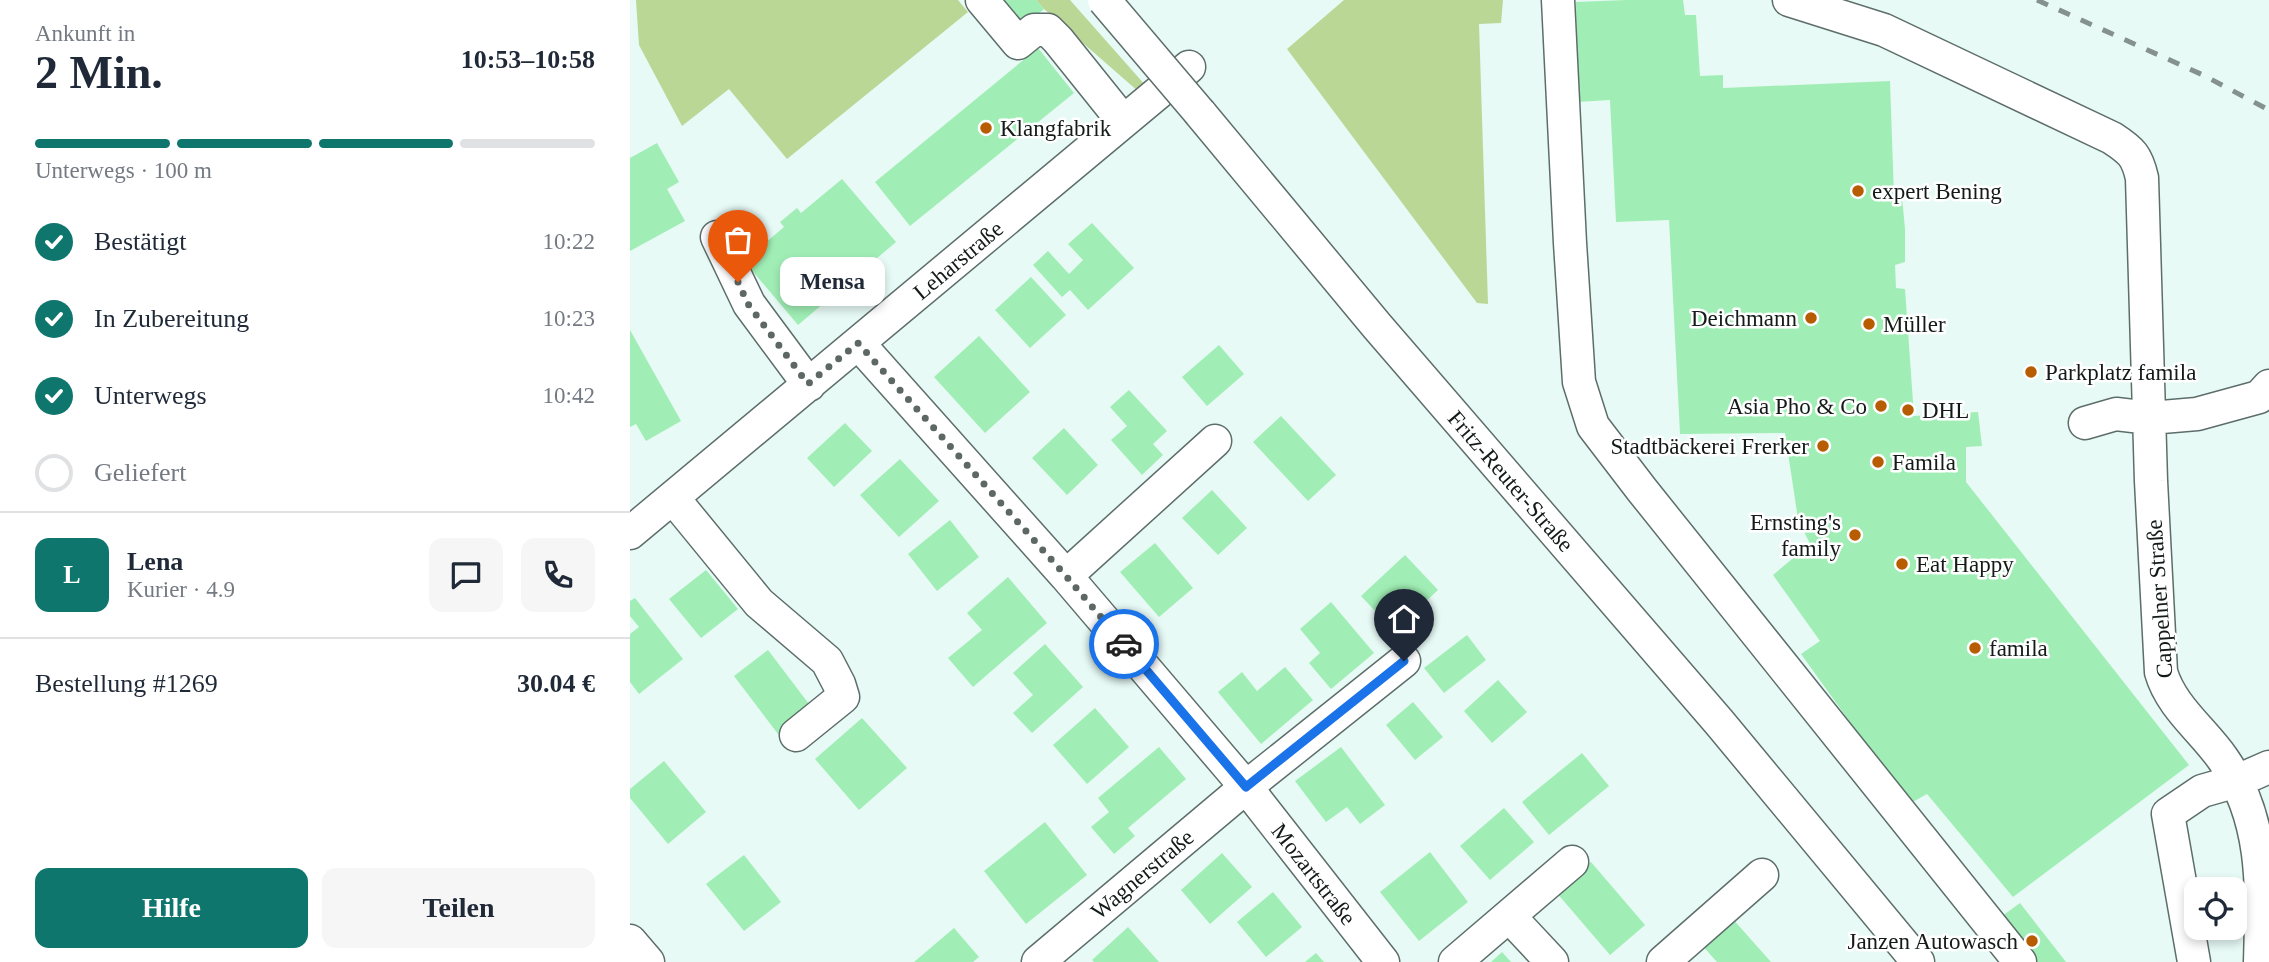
<!DOCTYPE html>
<html lang="de">
<head>
<meta charset="utf-8">
<style>
  body { margin:0; font-family:"Times New Roman",serif; background:#f6f6f7; color:#1f2937; height:100vh; display:flex; flex-direction:column; font-size:26px; white-space:nowrap }
  * { box-sizing:border-box; margin:0 }
  p { font-size:23px; color:#747a83 }
  .icon { flex:none; width:38px; height:38px; fill:none; stroke:currentColor; stroke-width:2; stroke-linecap:round; stroke-linejoin:round }
  .map { position:relative; flex:1; overflow:hidden }
  .sheet { display:flex; flex-direction:column; background:#fff; width:630px }
  .sheet>* { flex:none }
  .fabs { position:absolute; left:1554px; top:877px; display:grid; gap:14px }
  .fabs a { display:grid; place-items:center; width:63px; height:63px; border-radius:14px; background:#fff; box-shadow:0 4px 10px #0003; font-size:35px }
  .pin { position:absolute; display:grid; place-items:center; width:60px; height:60px; color:#fff; margin:-72px -30px; border-radius:50% 50% 50% 0; rotate:-45deg; box-shadow:0 0 7px #0007 }
  .pin .icon { rotate:45deg }
  .courier { position:absolute; display:grid; place-items:center; width:70px; height:70px; margin:-35px; border:5px solid #1a73e8; border-radius:50%; background:#fff; color:#222; box-shadow:0 2px 9px #0007 }
  .bubble { position:absolute; height:49px; border-radius:14px; background:#fff; box-shadow:0 4px 10px #0003; font-size:23px; font-weight:700; line-height:49px; text-align:center }
  .summary em { font-style:normal; font-weight:700 }
  .summary div { display:flex; flex-direction:column-reverse }
  .summary { display:flex; align-items:center; justify-content:space-between; height:119px; padding:0 35px }
  h1 { font-size:46px; font-weight:700; line-height:52px }
  .bar { display:grid; grid-template-columns:repeat(4,1fr); gap:10px 7px; align-content:center; height:84px; padding:0 35px }
  .bar i { height:9px; border-radius:5px; background:#e0e1e3 }
  .bar .on { background:#0f766e }
  .bar p { grid-column:span 4 }
  .line { display:flex; align-items:center; gap:18px; padding:0 35px; border-top:2px solid #e0e1e3 }
  .line div { flex:1 }
  .round { display:grid; place-items:center; flex:none; width:74px; height:74px; border-radius:14px; background:#f6f6f7 }
  ol { padding:0 35px; list-style:none }
  li { display:flex; align-items:center; gap:21px; height:77px }
  li p { margin-inline-start:auto }
  li .icon { padding:7px; border-radius:50%; background:#0f766e; color:#fff; stroke-width:4 }
  li:last-child { color:#747a83 }
  li i { width:38px; height:38px; border:4px solid #e0e1e3; border-radius:50% }
  .cta { display:flex; gap:14px; margin-top:auto; padding:14px 35px }
  .cta a { flex:1; height:80px; border-radius:14px; background:#0f766e; color:#fff; font-size:28px; font-weight:700; line-height:80px; text-align:center }
  .cta a+a { background:#f6f6f7; color:#1f2937 }
  main { display:flex; flex:1; min-height:0 }
  .map>svg:first-child { display:block }
  .green { fill:#bad796 }
  .building { fill:#a0eeb5 }
  .lines { fill:none; stroke-linecap:round; stroke-linejoin:round }
  .minor-casing { stroke:#5d6e6a; stroke-width:35 }
  .minor { stroke:#fff; stroke-width:32 }
  .rail { stroke:#84918d; stroke-width:5; stroke-dasharray:12 12; stroke-linecap:butt }
  .minor-bridge-casing { stroke:#5d6e6a; stroke-width:35; stroke-linecap:butt }
  .minor-bridge { stroke:#fff; stroke-width:32 }
  .done { stroke:#5d6865; stroke-width:7; stroke-dasharray:0 12.6 }
  .route { stroke:#1a73e8; stroke-width:9 }
  .poi-dot { fill:#b75c00; stroke:#fff; stroke-width:2.5 }
  .labels { text-anchor:middle; stroke-width:5; stroke-linejoin:round; paint-order:stroke }
  .poi-label { font-size:23px; fill:#131a18; stroke:#fff; text-anchor:start }
  .street-label { font-size:23px; fill:#131a18; stroke:#fff }
</style>
</head>
<body>
<main>
<section class="sheet">
<div class="summary"><div><h1>2 Min.</h1><p>Ankunft in</p></div><em>10:53–10:58</em></div>
<div class="bar"><i class="on"></i><i class="on"></i><i class="on"></i><i></i><p>Unterwegs · 100 m</p></div>
<ol>
<li><svg class="icon" aria-label="check" viewBox="0 0 24 24"><path d="M5 12l5 5 9-10"/></svg>Bestätigt<p>10:22</p></li>
<li><svg class="icon" aria-label="check" viewBox="0 0 24 24"><path d="M5 12l5 5 9-10"/></svg>In Zubereitung<p>10:23</p></li>
<li><svg class="icon" aria-label="check" viewBox="0 0 24 24"><path d="M5 12l5 5 9-10"/></svg>Unterwegs<p>10:42</p></li>
<li><i></i>Geliefert</li>
</ol>
<div class="line" style="height:126px"><b class="round" style="background:#0f766e;color:#fff">L</b><div><b>Lena</b><p>Kurier · 4.9</p></div><a class="round"><svg class="icon" aria-label="chat" viewBox="0 0 24 24"><path d="M4 5h16v11H9l-5 4z"/></svg></a><a class="round"><svg class="icon" aria-label="phone" viewBox="0 0 24 24"><path d="M5 4h4l2 5-3 2q2 4 5 5l2-3 5 2v4C11 20 4 13 5 4z"/></svg></a></div>
<div class="line" style="height:91px"><div>Bestellung #1269</div><b>30.04 €</b></div>
<div class="cta"><a>Hilfe</a><a>Teilen</a></div>
</section>
<div class="map">
<svg width="1639" height="962" viewBox="0 0 1639 962">
  <rect width="100%" height="100%" fill="#e7faf5"/>
  <path class="green" d="M6 0H328L338 12 157 159 99 89 52 126 9 45Z
    M406 0H440L516 86 509 92 414 9Z
    M714 0H873L871 23 849 24 858 304 847 303 657 49Z"/>
  <path class="building" d="M369 0H406L414 9 392 28Z
    M996 0H1053L1055 15H1066L1070 76 1093 75V88L1260 81 1264 197H1272L1275 229V262L1265 265 1266 288 1275 289 1284 416 1348 412 1352 446 1336 447V482L1559 765 1383 897 1297 794 1279 804 1171 654 1190 641 1143 575 1180 544 1168 519 1155 433 1050 434 1039 220 986 222 980 100 947 102 946 2Z
    M408 48 444 93 280 226 245 182Z
    M27 143 49 182 37 189 55 221 0 251V158Z
    M212 179 266 242 168 325 114 261 154 227 150 222 167 208 171 213Z
    M462 223 504 268 458 310 440 290 432 297 403 265 418 251 439 274 453 260 438 244Z
    M401 277 436 315 400 348 365 310Z
    M0 330 51 421 16 441 6 424 0 427Z
    M349 336 400 392 355 433 304 377Z
    M589 345 614 374 577 406 552 377Z
    M499 390 537 431 523 444 533 455 512 475 481 440 497 426 480 407Z
    M651 416 706 475 678 501 623 442Z
    M215 423 242 451 204 487 177 458Z
    M434 428 468 465 437 495 402 458Z
    M270 459 309 501 269 537 230 495Z
    M582 490 617 528 588 555 552 518Z
    M320 520 349 557 307 591 278 554Z
    M525 543 563 588 529 617 490 572Z
    M775 555 808 590 764 631 731 596Z
    M76 570 108 609 71 638 39 599Z
    M378 577 417 623 343 687 318 658 352 630 337 613Z
    M5 598 53 659 9 694 0 682V634L9 627 0 616V601Z
    M701 602 744 653 701 689 679 663 690 653 670 629Z
    M837 635 856 660 814 693 794 668Z
    M415 644 453 687 402 733 383 713 403 695 383 673Z
    M138 650 182 708 148 734 104 676Z
    M655 667 683 700 631 744 588 692 612 672 627 691Z
    M868 680 897 712 862 743 834 711Z
    M783 702 813 737 785 760 756 725Z
    M465 708 499 747 457 784 423 745Z
    M232 718 277 768 229 810 185 759Z
    M529 747 556 779 498 828 505 836 484 854 461 827 479 812 468 798Z
    M711 747 755 805 730 824 717 807 696 822 665 781Z
    M952 753 979 786 919 835 892 802Z
    M34 761 76 812 38 844 0 798V789Z
    M874 808 904 842 860 880 830 846Z
    M415 822 457 875 396 924 354 871Z
    M800 852 838 902 789 941 750 892Z
    M592 853 622 887 580 924 551 890Z
    M114 855 151 902 114 931 76 884Z
    M961 862 1015 925 980 955 926 892Z
    M643 892 672 927 636 957 607 922Z
    M1390 903 1436 962H1402L1368 919Z
    M1101 917 1141 962H1087L1070 943Z
    M498 927 529 962H464L462 960Z
    M324 928 349 957 343 962H284Z
    M872 952 881 962H861Z
    M686 953 694 962H675Z"/>
  <g class="lines">
    <g class="minor-casing">
      <path id="minor" d="M352 0 388 43 404 30H418L428 40 493 121
        M928 0 940 243 949 382 963 426 1012 490 1390 962
        M1159 0 1254 30 1482 138C1502 151 1507 156 1512 178L1521 481 1531 672C1541 707 1573 730 1593 759 1636 821 1632 890 1630 962
        M570 113 747 326 1089 722 1288 962
        M87 237 119 304 179 385
        M228 343 436 576 616 787 753 962
        M1455 423 1486 414 1520 418 1567 414 1629 397 1639 386
        M43 498 129 603 197 661 209 684 213 697 166 735
        M0 533 559 67
        M436 576 585 441
        M879 916 922 962
        M0 941 18 962
        M408 962 616 787 774 661
        M825 962 942 862
        M1033 962 1132 875
        M1564 962 1538 814 1572 791 1607 781 1639 767"/>
    </g>
    <use href="#minor" class="minor"/>
    <path class="rail" d="M1407 0 1573 75 1639 110"/>
    <g class="minor-bridge-casing">
      <path id="minor-bridge" d="M474 0 570 113"/>
    </g>
    <use href="#minor-bridge" class="minor-bridge"/>
  </g>
  <g class="lines">
    <path class="done" d="M108 282 118 304 178 384 228 343 436 576 494 644"/>
    <path class="route" d="M494 644 616 787 774 661"/>
  </g>
  <g class="poi-dot">
    <circle cx="356" cy="128" r="7"/>
    <circle cx="1228" cy="191" r="7"/>
    <circle cx="1181" cy="318" r="7"/>
    <circle cx="1239" cy="324" r="7"/>
    <circle cx="1401" cy="372" r="7"/>
    <circle cx="1251" cy="406" r="7"/>
    <circle cx="1278" cy="410" r="7"/>
    <circle cx="1193" cy="446" r="7"/>
    <circle cx="1248" cy="462" r="7"/>
    <circle cx="1225" cy="535" r="7"/>
    <circle cx="1272" cy="564" r="7"/>
    <circle cx="1345" cy="648" r="7"/>
    <circle cx="1402" cy="941" r="7"/>
  </g>
  <g class="labels">
    <g class="poi-label">
      <text x="370" y="136">Klangfabrik</text>
      <text x="1242" y="199">expert Bening</text>
      <text x="1167" y="326" text-anchor="end">Deichmann</text>
      <text x="1253" y="332">Müller</text>
      <text x="1415" y="380">Parkplatz famila</text>
      <text x="1237" y="414" text-anchor="end">Asia Pho &amp; Co</text>
      <text x="1292" y="418">DHL</text>
      <text x="1179" y="454" text-anchor="end">Stadtbäckerei Frerker</text>
      <text x="1262" y="470">Famila</text>
      <text x="1211" y="530" text-anchor="end">Ernsting's<tspan x="1211" dy="26">family</tspan></text>
      <text x="1286" y="572">Eat Happy</text>
      <text x="1359" y="656">famila</text>
      <text x="1388" y="949" text-anchor="end">Janzen Autowasch</text>
    </g>
    <g class="street-label">
      <text transform="translate(328 260) rotate(-40)" y="8">Leharstraße</text>
      <text transform="translate(881 481) rotate(49)" y="8">Fritz-Reuter-Straße</text>
      <text transform="translate(1529 599) rotate(-94)" y="8">Cappelner Straße</text>
      <text transform="translate(512 874) rotate(-40)" y="8">Wagnerstraße</text>
      <text transform="translate(684 874) rotate(52)" y="8">Mozartstraße</text>
    </g>
  </g>
</svg>
<div class="fabs">
<a><svg class="icon" aria-label="locate" viewBox="0 0 24 24"><circle cx="12" cy="12" r="6"/><path d="M12 2v4M12 18v4M2 12h4M18 12h4"/></svg></a>
</div>
<div class="pin" style="left:108px;top:282px;background:#ea580c"><svg class="icon" aria-label="bag" viewBox="0 0 24 24"><path d="M5 8h14l-1 12H6zM9 8a3 3 0 0 1 6 0"/></svg></div>
<div class="pin" style="left:774px;top:661px;background:#1f2937"><svg class="icon" aria-label="home" viewBox="0 0 24 24"><path d="M3 11l9-7 9 7M6 9v11h12V9"/></svg></div>
<div class="courier" style="left:494px;top:644px"><svg class="icon" aria-label="car" viewBox="0 0 24 24"><path d="M5 17H2v-5l4-1 3-4h7l3 4 3 1v5h-3M9 17h6M6 11h13"/><circle cx="7" cy="17" r="2"/><circle cx="17" cy="17" r="2"/></svg></div>
<div class="bubble" style="left:150px;top:257px;width:105px">Mensa</div>
</div>
</main>
</body>
</html>
